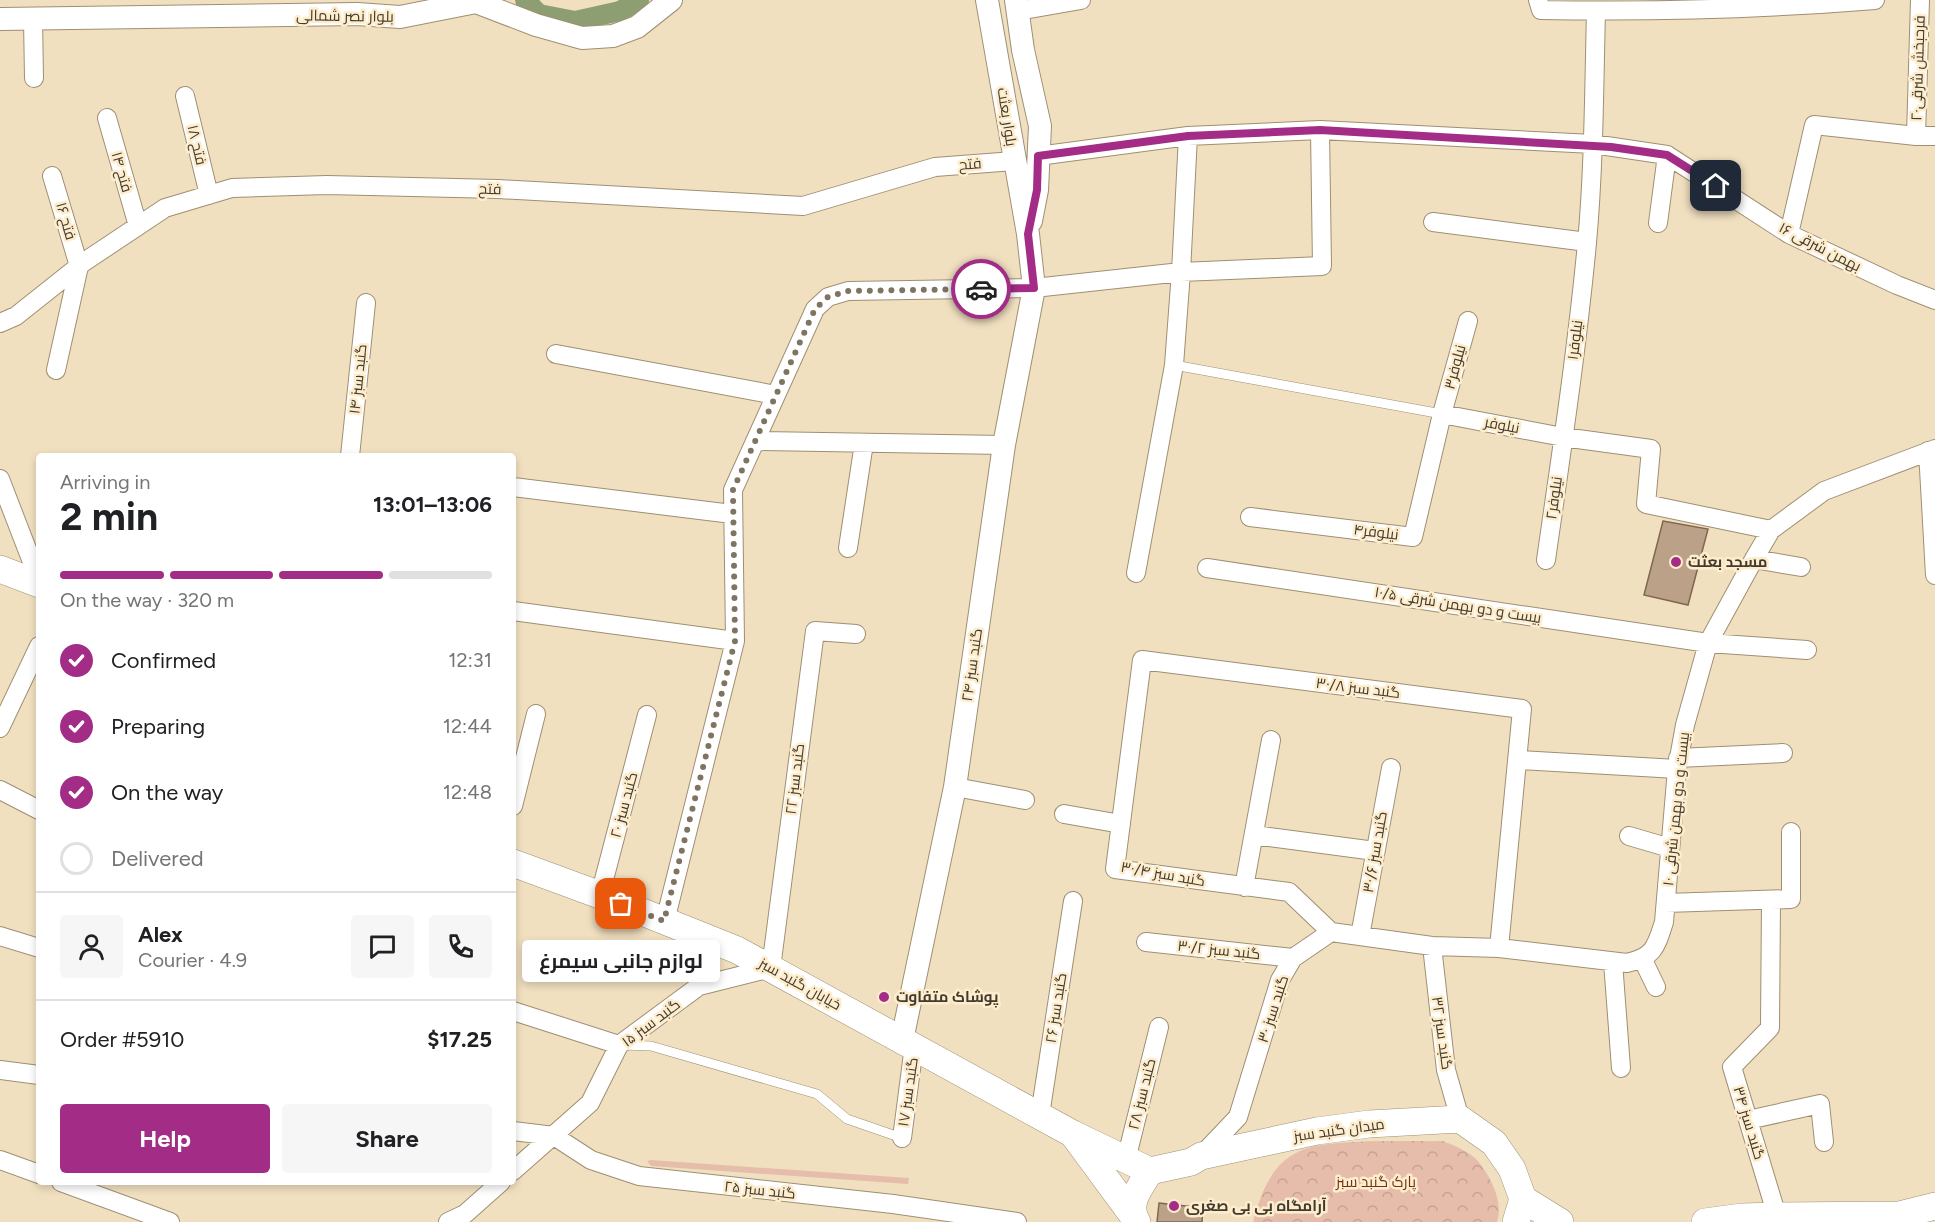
<!DOCTYPE html>
<html lang="en">
<head>
<meta charset="utf-8">
<style>
  body { margin:0; font-family:Figtree,Cairo,sans-serif; background:#f6f6f6; color:#202124; height:100vh; display:flex; flex-direction:column; font-size:22px; white-space:nowrap }
  * { box-sizing:border-box; margin:0 }
  p { font-size:20px; color:#757577 }
  .icon { flex:none; width:33px; height:33px; fill:none; stroke:currentColor; stroke-width:2; stroke-linecap:round; stroke-linejoin:round }
  .map { position:relative; flex:1; overflow:hidden }
  .details { position:absolute; left:36px; top:453px; width:480px; height:732px; display:flex; flex-direction:column; background:#fff; border-radius:6px; box-shadow:0 3px 9px #0003 }
  .details>* { flex:none }
  .pin { position:absolute; display:grid; place-items:center; width:51px; height:51px; color:#fff; margin:-26px; border-radius:12px; box-shadow:0 3px 9px #0006 }
  .courier { position:absolute; display:grid; place-items:center; width:60px; height:60px; margin:-30px; border:4px solid #a32d86; border-radius:50%; background:#fff; color:#222; box-shadow:0 2px 8px #0007 }
  .bubble { position:absolute; height:42px; border-radius:6px; background:#fff; box-shadow:0 3px 9px #0003; font-size:20px; font-weight:700; line-height:42px; text-align:center }
  .summary em { font-style:normal; font-weight:700 }
  .summary div { display:flex; flex-direction:column-reverse }
  .summary { display:flex; align-items:center; justify-content:space-between; height:102px; padding:0 24px }
  h1 { font-size:39px; font-weight:700; line-height:45px }
  .bar { display:grid; grid-template-columns:repeat(4,1fr); gap:9px 6px; align-content:center; height:72px; padding:0 24px }
  .bar i { height:8px; border-radius:4px; background:#e0e0e0 }
  .bar .current { background:#a32d86 }
  .bar p { grid-column:span 4 }
  .line { display:flex; align-items:center; gap:15px; padding:0 24px; border-top:2px solid #e0e0e0 }
  .line div { flex:1 }
  .round { display:grid; place-items:center; flex:none; width:63px; height:63px; border-radius:6px; background:#f6f6f6 }
  ol { padding:0 24px; list-style:none }
  li { display:flex; align-items:center; gap:18px; height:66px }
  li p { margin-inline-start:auto }
  li .icon { padding:6px; border-radius:50%; background:#a32d86; color:#fff; stroke-width:4 }
  li:last-child { color:#757577 }
  li i { width:33px; height:33px; border:3px solid #e0e0e0; border-radius:50% }
  .primary-button { display:flex; gap:12px; margin-top:auto; padding:12px 24px }
  .primary-button a { flex:1; height:69px; border-radius:6px; background:#a32d86; color:#fff; font-size:24px; font-weight:700; line-height:69px; text-align:center }
  .primary-button a+a { background:#f6f6f6; color:#202124 }
  .map>svg:first-child { display:block }
  .grass { fill:#e6bcab }
  .park { fill:url(#park-crowns) }
  .lines { fill:none; stroke-linecap:round; stroke-linejoin:round }
  .canal { stroke:#8e9e73; stroke-width:20 }
  .building { fill:#bca189; stroke:#806751; stroke-width:1.5 }
  .service-casing { stroke:#9f8f72; stroke-width:10 }
  .minor-casing { stroke:#9f8f72; stroke-width:20 }
  .tertiary-casing { stroke:#9f8f72; stroke-width:24 }
  .secondary-casing { stroke:#9f8f72; stroke-width:28 }
  .service { stroke:#fff; stroke-width:9 }
  .minor { stroke:#fff; stroke-width:18 }
  .tertiary { stroke:#fff; stroke-width:22 }
  .secondary { stroke:#fff; stroke-width:27 }
  .done { stroke:#7f7461; stroke-width:6; stroke-dasharray:0 10.8 }
  .route { stroke:#a32d86; stroke-width:8 }
  .poi-dot { fill:#a32d86; stroke:#feedcd; stroke-width:2 }
  .labels { text-anchor:middle; stroke-width:5; stroke-linejoin:round; paint-order:stroke }
  .street-label { font-size:15px; fill:#413a2e; stroke:#feedcd }
  .poi-label { font-size:15px; font-weight:bold; fill:#413a2e; stroke:#feedcd; text-anchor:start }
  .park-label { font-size:15px; fill:#703319; stroke:#feedcd }
</style>
</head>
<body>
<div class="map">
<svg width="1935" height="1222" viewBox="0 0 1935 1222">
  <defs>
    <pattern id="park-crowns" width="20" height="18" patternUnits="userSpaceOnUse" patternTransform="scale(1.5)"><rect width="20" height="18" fill="#e6bcab"/><path d="M2 6a3 3 0 1 1 6 0M12 15a3 3 0 1 1 6 0" fill="none" stroke="#c6a293"/></pattern>
  </defs>
  <rect width="100%" height="100%" fill="#f1e0c0"/>
  <path class="grass" d="M651 1160 909 1178 908 1184 651 1166 647 1161Z"/>
  <path class="park" d="M1443 1141C1455 1146 1468 1151 1477 1160 1490 1175 1504 1202 1497 1222H1253C1258 1203 1265 1182 1278 1167 1282 1162 1290 1156 1296 1153 1322 1137 1410 1142 1443 1141Z"/>
  <g class="lines">
    <path class="canal" d="M525 0 539 14 575 21 620 11 639 0"/>
  </g>
  <path class="building" d="M1663 521 1708 529 1688 605 1644 595Z
    M1159 1203 1203 1208 1202 1222H1157Z"/>
  <g class="lines">
    <g class="service-casing">
      <path id="service" d="M1174 365 1442 414
        M622 1045 651 1046 817 1094 847 1119 902 1138"/>
    </g>
    <g class="minor-casing">
      <path id="minor" d="M1538 0 1541 10C1653 12 1764 9 1875 0
        M1018 11 1081 0
        M33 19 34 78
        M185 96 209 195
        M107 118 138 226
        M1916 136 1920 0
        M1038 156 1188 136 1320 130 1593 144 1667 155 1789 234 1897 285 1935 300
        M52 176 79 266 56 370
        M1433 222 1587 242
        M1658 223 1667 155
        M1789 234 1814 125 1916 136H1935
        M0 323 16 316 84 262 165 208 232 188 327 185 498 189 803 206 935 167 1014 161
        M556 354 776 395
        M1442 414 1563 437 1651 449 1646 504 1771 530
        M755 441 1004 445
        M1928 451 1935 575
        M350 456 366 303
        M0 479 39 580
        M513 487 732 514
        M1250 517 1413 537 1442 414 1468 321
        M848 548 864 443
        M1754 559 1801 567
        M1546 560C1561 455 1577 349 1587 243 1594 166 1594 88 1596 11
        M1207 568 1708 643 1807 650
        M1136 573 1174 365 1181 272 1188 136
        M513 611 735 641
        M0 728 39 646
        M1678 758 1783 753
        M1518 760 1677 769
        M955 787 1025 800
        M0 790 39 810
        M513 806 536 714
        M1064 814 1121 824
        M1254 835 1375 851
        M1629 836 1670 848
        M1244 887 1271 740
        M600 895 647 715
        M1771 900 1770 1028 1732 1067 1777 1216
        M1666 903 1791 899V832
        M665 921 735 641 733 490 815 309 828 297 848 291 1034 288 1181 272 1322 266 1320 130
        M1331 932 1289 892 1115 869 1142 660 1522 709 1499 948
        M0 936 39 948
        M1360 936 1391 768
        M1146 942 1293 958
        M1432 946 1446 1070 1460 1119
        M1643 960 1656 987
        M1613 962 1621 1068
        M513 1011 619 1045
        M0 1070 39 1075
        M1040 1115 1073 901
        M1748 1120 1820 1104 1824 1142
        M513 1131 554 1136 591 1160 639 1176 893 1204 1017 1222
        M902 1138 914 1046
        M1201 1156 1238 1117 1280 980 1293 958 1331 932 1432 946 1499 948 1627 963C1654 957 1656 947 1664 922L1677 769 1685 725 1708 643 1754 559 1771 530 1824 491 1935 449
        M0 1160 39 1174
        M1126 1160 1159 1027
        M513 1171 590 1103 619 1045 699 986 771 968 815 631 856 634
        M61 1182 170 1222
        M448 1222 465 1214 501 1182"/>
    </g>
    <g class="tertiary-casing">
      <path id="tertiary" d="M1016 0 1023 50 1040 126 1037 190 1031 221
        M0 19 357 14 400 17 476 2 536 25 582 38 613 36 637 27 671 0
        M902 1040 955 787 1004 445 1034 288 1028 234 987 0"/>
    </g>
    <g class="secondary-casing">
      <path id="secondary" d="M0 569 39 584
        M513 863 600 895 737 950 1073 1134 1150 1171
        M1075 1137 1134 1217
        M1523 1199 1560 1222
        M1137 1222C1125 1204 1141 1186 1150 1171L1191 1162 1201 1156 1317 1131 1369 1124 1460 1119 1494 1143 1512 1169 1523 1199 1516 1222
        M1705 1222 1742 1217 1777 1216 1899 1215 1935 1206"/>
    </g>
    <use href="#service" class="service"/>
    <use href="#minor" class="minor"/>
    <use href="#tertiary" class="tertiary"/>
    <use href="#secondary" class="secondary"/>
  </g>
  <g class="lines">
    <path class="done" d="M621 904 664 921 735 641 733 490 815 309 828 297 848 291 981 289"/>
    <path class="route" d="M981 289 1034 288 1028 234 1037 190 1038 156 1188 136 1320 130 1611 147 1667 155 1716 186"/>
  </g>
  <g class="poi-dot">
    <circle cx="1676" cy="562" r="6"/>
    <circle cx="884" cy="997" r="6"/>
    <circle cx="1174" cy="1206" r="6"/>
  </g>
  <g class="labels">
    <g class="street-label">
      <text transform="translate(345 16) rotate(1)" y="5">بلوار نصر شمالی</text>
      <text transform="translate(1918 68) rotate(-88)" y="5">فرحبخش شرقی۲۰</text>
      <text transform="translate(1007 117) rotate(81)" y="5">بلوار بعثت</text>
      <text transform="translate(197 145) rotate(77)" y="5">فتح ۱۸</text>
      <text transform="translate(970 164) rotate(-4)" y="5">فتح</text>
      <text transform="translate(122 172) rotate(74)" y="5">فتح ۱۴</text>
      <text transform="translate(490 189) rotate(2)" y="5">فتح</text>
      <text transform="translate(66 221) rotate(74)" y="5">فتح ۱۶</text>
      <text transform="translate(1820 247) rotate(27)" y="5">بهمن شرقی ۱۶</text>
      <text transform="translate(1575 340) rotate(-83)" y="5">نیلوفر۱</text>
      <text transform="translate(1455 367) rotate(-75)" y="5">نیلوفر۳</text>
      <text transform="translate(358 379) rotate(-84)" y="5">گنبد سبز ۱۴</text>
      <text transform="translate(1502 425) rotate(11)" y="5">نیلوفر</text>
      <text transform="translate(1554 498) rotate(-82)" y="5">نیلوفر۲</text>
      <text transform="translate(1376 532) rotate(7)" y="5">نیلوفر۴</text>
      <text transform="translate(1458 605) rotate(9)" y="5">بیست و دو بهمن شرقی ۱۰/۵</text>
      <text transform="translate(972 665) rotate(-82)" y="5">گنبد سبز ۲۴</text>
      <text transform="translate(1358 688) rotate(7)" y="5">گنبد سبز ۳۰/۸</text>
      <text transform="translate(795 779) rotate(-83)" y="5">گنبد سبز ۲۲</text>
      <text transform="translate(624 805) rotate(-75)" y="5">گنبد سبز ۲۰</text>
      <text transform="translate(1676 809) rotate(-84)" y="5">بیست و دو بهمن شرقی ۱۰</text>
      <text transform="translate(1375 852) rotate(-80)" y="5">گنبد سبز ۳۰/۶</text>
      <text transform="translate(1163 874) rotate(10)" y="5">گنبد سبز ۳۰/۴</text>
      <text transform="translate(1219 950) rotate(6)" y="5">گنبد سبز ۳۰/۲</text>
      <text transform="translate(800 984) rotate(29)" y="5">خیابان گنبد سبز</text>
      <text transform="translate(1056 1008) rotate(-81)" y="5">گنبد سبز ۲۶</text>
      <text transform="translate(1273 1009) rotate(-72)" y="5">گنبد سبز ۳۰</text>
      <text transform="translate(651 1023) rotate(-37)" y="5">گنبد سبز ۱۵</text>
      <text transform="translate(1442 1033) rotate(82)" y="5">گنبد سبز ۳۲</text>
      <text transform="translate(908 1092) rotate(-82)" y="5">گنبد سبز ۱۷</text>
      <text transform="translate(1142 1094) rotate(-76)" y="5">گنبد سبز ۲۸</text>
      <text transform="translate(1749 1123) rotate(73)" y="5">گنبد سبز ۳۴</text>
      <text transform="translate(1339 1130) rotate(-8)" y="5">میدان گنبد سبز</text>
      <text transform="translate(760 1190) rotate(6)" y="5">گنبد سبز ۲۵</text>
    </g>
    <g class="poi-label">
      <text x="1688" y="567">مسجد بعثت</text>
      <text x="896" y="1002">پوشاک متفاوت</text>
      <text x="1186" y="1211">آرامگاه بی بی صغری</text>
    </g>
    <g class="park-label">
      <text x="1376" y="1187">پارک گنبد سبز</text>
    </g>
  </g>
</svg>
<div class="pin" style="left:621px;top:904px;background:#ea580c"><svg class="icon" aria-label="bag" viewBox="0 0 24 24"><path d="M5 8h14l-1 12H6zM9 8a3 3 0 0 1 6 0"/></svg></div>
<div class="pin" style="left:1716px;top:186px;background:#1f2937"><svg class="icon" aria-label="home" viewBox="0 0 24 24"><path d="M3 11l9-7 9 7M6 9v11h12V9"/></svg></div>
<div class="courier" style="left:981px;top:289px"><svg class="icon" aria-label="car" viewBox="0 0 24 24"><path d="M5 17H2v-5l4-1 3-4h7l3 4 3 1v5h-3M9 17h6M6 11h13"/><circle cx="7" cy="17" r="2"/><circle cx="17" cy="17" r="2"/></svg></div>
<div class="bubble" style="left:522px;top:940px;width:198px">لوازم جانبی سیمرغ</div>
<section class="details">
<div class="summary"><div><h1>2 min</h1><p>Arriving in</p></div><em>13:01–13:06</em></div>
<div class="bar"><i class="current"></i><i class="current"></i><i class="current"></i><i></i><p>On the way · 320 m</p></div>
<ol>
<li><svg class="icon" aria-label="check" viewBox="0 0 24 24"><path d="M5 12l5 5 9-10"/></svg>Confirmed<p>12:31</p></li>
<li><svg class="icon" aria-label="check" viewBox="0 0 24 24"><path d="M5 12l5 5 9-10"/></svg>Preparing<p>12:44</p></li>
<li><svg class="icon" aria-label="check" viewBox="0 0 24 24"><path d="M5 12l5 5 9-10"/></svg>On the way<p>12:48</p></li>
<li><i></i>Delivered</li>
</ol>
<div class="line" style="height:108px"><a class="round"><svg class="icon" aria-label="person" viewBox="0 0 24 24"><circle cx="12" cy="8" r="4"/><path d="M4 21q1-7 8-7t8 7"/></svg></a><div><b>Alex</b><p>Courier · 4.9</p></div><a class="round"><svg class="icon" aria-label="chat" viewBox="0 0 24 24"><path d="M4 5h16v11H9l-5 4z"/></svg></a><a class="round"><svg class="icon" aria-label="phone" viewBox="0 0 24 24"><path d="M5 4h4l2 5-3 2q2 4 5 5l2-3 5 2v4C11 20 4 13 5 4z"/></svg></a></div>
<div class="line" style="height:78px"><div>Order #5910</div><b>$17.25</b></div>
<div class="primary-button"><a>Help</a><a>Share</a></div>
</section>
</div>
</body>
</html>
